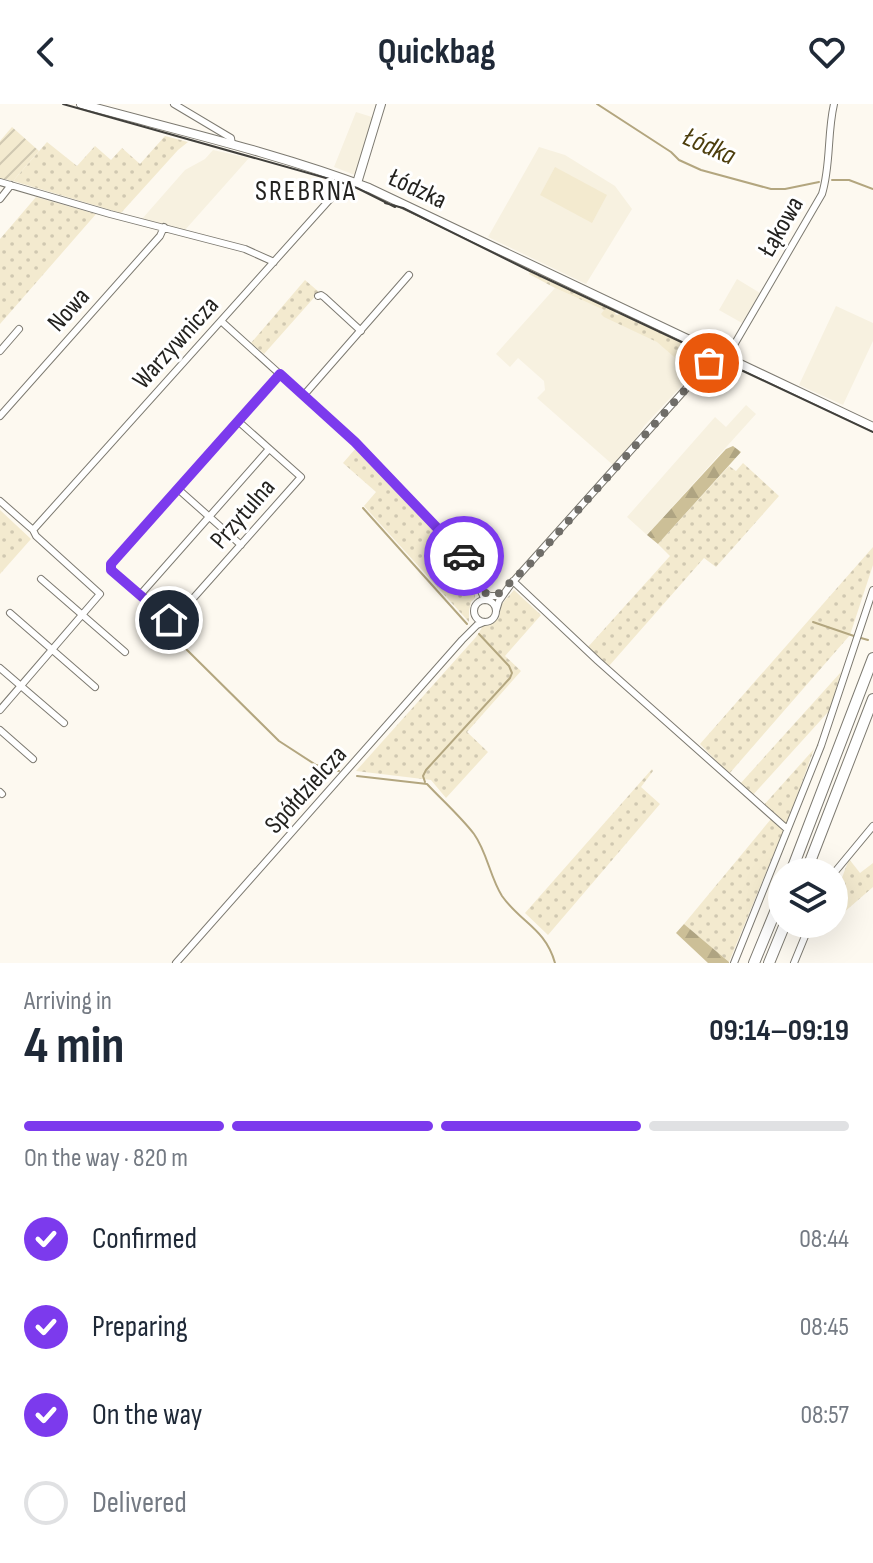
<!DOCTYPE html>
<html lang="en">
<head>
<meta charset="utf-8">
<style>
  body { margin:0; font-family:"Sofia Sans Condensed",sans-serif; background:#f6f6f7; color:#1f2937; height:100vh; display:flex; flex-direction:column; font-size:30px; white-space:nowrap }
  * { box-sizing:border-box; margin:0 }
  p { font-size:26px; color:#747a83 }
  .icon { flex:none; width:44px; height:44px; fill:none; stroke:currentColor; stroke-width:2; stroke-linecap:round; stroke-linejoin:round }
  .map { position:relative; height:859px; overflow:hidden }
  .details { display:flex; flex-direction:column; background:#fff; flex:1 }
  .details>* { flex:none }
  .buttons { position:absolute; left:768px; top:754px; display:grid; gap:16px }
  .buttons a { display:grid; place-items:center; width:80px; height:80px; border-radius:50%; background:#fff; box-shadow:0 8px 32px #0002; font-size:40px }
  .pin { position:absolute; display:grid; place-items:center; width:68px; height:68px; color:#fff; margin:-34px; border:4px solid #fff; border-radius:50%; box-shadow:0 2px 8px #0007 }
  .courier { position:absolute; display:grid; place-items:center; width:80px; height:80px; margin:-40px; border:6px solid #7c3aed; border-radius:50%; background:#fff; color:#222; box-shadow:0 2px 10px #0007 }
  .summary em { font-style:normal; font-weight:700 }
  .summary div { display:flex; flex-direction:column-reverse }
  .summary { display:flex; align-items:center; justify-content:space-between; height:136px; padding:0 24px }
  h1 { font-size:52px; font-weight:700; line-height:60px }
  .bar { display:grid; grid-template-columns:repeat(4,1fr); gap:12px 8px; align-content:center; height:96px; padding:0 24px }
  .bar i { height:10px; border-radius:6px; background:#e0e1e3 }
  .bar .current { background:#7c3aed }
  .bar p { grid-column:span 4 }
  ol { padding:0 24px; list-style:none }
  li { display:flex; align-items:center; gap:24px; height:88px }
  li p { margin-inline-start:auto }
  li .icon { padding:8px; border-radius:50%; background:#7c3aed; color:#fff; stroke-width:4 }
  li:last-child { color:#747a83 }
  li i { width:44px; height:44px; border:4px solid #e0e1e3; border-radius:50% }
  header { display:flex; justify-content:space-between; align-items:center; height:104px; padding:0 24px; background:#fff; font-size:36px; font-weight:700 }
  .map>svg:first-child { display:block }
  .built { fill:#f7f1e0 }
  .grass { fill:url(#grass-dots) }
  .forest { fill:url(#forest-firs) }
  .garden { fill:url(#garden-furrows) }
  .pitch { fill:#f3eacf }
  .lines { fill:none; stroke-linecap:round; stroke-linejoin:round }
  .stream { stroke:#b3a67f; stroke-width:2 }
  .street-casing { stroke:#7d7a71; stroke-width:8 }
  .secondary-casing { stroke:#7d7a71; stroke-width:10 }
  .highway-casing { stroke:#7d7a71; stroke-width:12 }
  .street { stroke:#fff; stroke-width:6 }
  .secondary { stroke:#fff; stroke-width:8 }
  .highway { stroke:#fff; stroke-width:10 }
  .tram { stroke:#41403c; stroke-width:2 }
  .done { stroke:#6f6d68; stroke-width:8; stroke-dasharray:0 14.4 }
  .route { stroke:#7c3aed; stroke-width:10 }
  .labels { text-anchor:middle; stroke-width:6; stroke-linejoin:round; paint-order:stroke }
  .street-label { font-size:26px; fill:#23221f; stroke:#fff }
  .water-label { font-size:28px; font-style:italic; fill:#4d3e0d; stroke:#fff }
  .neighbourhood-label { font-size:28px; letter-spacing:2px; fill:#23221f; stroke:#fff }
</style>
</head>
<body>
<header><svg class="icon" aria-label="back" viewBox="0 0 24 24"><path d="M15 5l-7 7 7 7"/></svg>Quickbag<svg class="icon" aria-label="heart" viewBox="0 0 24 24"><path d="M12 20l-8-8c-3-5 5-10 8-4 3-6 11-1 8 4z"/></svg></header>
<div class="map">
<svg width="873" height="859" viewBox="0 0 873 859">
  <defs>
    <pattern id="grass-dots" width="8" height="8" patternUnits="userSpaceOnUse" patternTransform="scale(2)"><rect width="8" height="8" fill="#f3eacf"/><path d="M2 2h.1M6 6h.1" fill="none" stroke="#d0c8b1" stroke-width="1.8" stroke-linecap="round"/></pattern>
    <pattern id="forest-firs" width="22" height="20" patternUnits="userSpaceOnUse" patternTransform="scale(2)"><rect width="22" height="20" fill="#ccbf97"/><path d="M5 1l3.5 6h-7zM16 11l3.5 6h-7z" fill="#afa482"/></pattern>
    <pattern id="garden-furrows" width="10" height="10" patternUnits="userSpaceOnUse" patternTransform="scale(2)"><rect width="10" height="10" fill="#f3eacf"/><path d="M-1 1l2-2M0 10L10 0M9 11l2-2" fill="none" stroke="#d0c8b1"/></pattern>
  </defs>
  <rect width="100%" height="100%" fill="#fdf9f0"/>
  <path class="built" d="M356 8 375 14 355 71 334 63Z
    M539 43 565 51 615 82 632 105 586 180 488 133Z
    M213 46 249 54 185 126 142 115 185 66 205 55Z
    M737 175 760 189 742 219 719 206Z
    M555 184 698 248 703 254V259L693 269 688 265 686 267 691 272 645 321 631 341 613 361 537 294 545 286 544 277 518 254 510 263 496 250Z
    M836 202 873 219V237L843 301 799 281Z
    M746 301 756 310 647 431 627 413 715 313 726 323Z"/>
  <path class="grass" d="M165 32 188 38 178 46 121 109 13 77 47 38 77 62 95 42 111 56 122 44 140 60Z
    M36 93 96 110 0 220V135Z
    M530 168 616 207 615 210 618 211 619 209 698 246V249L703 254V259H681L657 238 604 213 601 210 604 206 555 184 529 170Z
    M305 176 319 188 264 250 251 239Z
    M356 344 467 460 475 488V494L471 498 469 507V518L364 402 376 388 343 359Z
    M743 359 779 392 716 463 704 454 609 562 588 543 670 452 658 440 729 362 736 367Z
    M0 406 31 435 0 470Z
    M873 443V461L850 531 729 670 700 640Z
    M514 486 541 511 505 552 521 567 467 628 488 648 446 694 431 676 356 667 476 533 483 522 490 521 499 514 501 501Z
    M841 568 830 606 752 692 740 680Z
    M814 645 786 722 763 702Z
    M652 665 653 667 641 683 660 700 548 831 525 809Z
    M771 715 784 725 729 858 684 820Z
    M849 755 860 769 873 759V783L834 817V795Z"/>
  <path class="forest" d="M733 342 741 348 658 440 647 431 726 345Z
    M684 820 729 858V859H708L676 829Z"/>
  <path class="garden" d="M12 23 39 47 13 77 0 74V37Z"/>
  <path class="pitch" d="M555 63 607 91 592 119 540 91Z"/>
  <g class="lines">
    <path class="stream" d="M597 0 671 48 679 56 701 66 771 85H785L819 78
      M832 76H849L873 85
      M363 404 467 520
      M813 518 854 532
      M861 534 868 536
      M181 540 279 637 316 661 339 667
      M357 672 427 680C442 696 460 712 474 730 487 748 490 773 502 792 521 819 545 824 555 859
      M425 678 423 672 426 666 510 574 512 569 509 562 479 530"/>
    <g class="street-casing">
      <path id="street" d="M174 0 231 34 232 41
        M0 78 110 110 245 145 274 158
        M0 95 11 81
        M318 192 321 191 324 193 361 227
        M221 217 355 338 387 371 467 456 485 496
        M0 247 19 225
        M727 253 822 90C831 61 827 30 834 0
        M304 291 409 171
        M0 312 160 132 164 123
        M238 317 301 373 173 517H170L111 466V460L280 270
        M178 385 241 441
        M0 397 33 426 36 432 100 490 0 606
        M33 426 341 83 345 75
        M41 475 125 548
        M513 477 598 557 787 725
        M482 488 490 492H497
        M140 491 269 345
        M474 507a11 11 0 1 1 22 0a11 11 0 1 1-22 0Z
        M496 507 499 497 511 480 718 249
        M10 509 95 583
        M0 564 64 619
        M0 626 33 655
        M0 688 2 690
        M834 769 873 722
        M176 859 462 536 477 521 484 518
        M734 859 821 642 873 486
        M794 859 810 820"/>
    </g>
    <g class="secondary-casing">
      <path id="secondary" d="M81 0C176 26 277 49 369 84L873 323
        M357 79 381 0"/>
    </g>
    <g class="highway-casing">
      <path id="highway" d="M791 768 873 554
        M806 768 873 595
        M754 859 782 791
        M769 859 785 820"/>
    </g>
    <use href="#street" class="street"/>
    <use href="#secondary" class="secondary"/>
    <use href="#highway" class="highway"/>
    <path class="tram" d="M63 0 340 78 357 84 395 103
      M385 99 403 104 530 167 873 328"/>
  </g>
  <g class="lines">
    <path class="done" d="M464 452C475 466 476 494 497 491L532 458 709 259"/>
    <path class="route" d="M169 516 111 466V460L280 270 355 338 464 452"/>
  </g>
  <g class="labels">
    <g class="street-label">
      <text transform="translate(418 84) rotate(25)" y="9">Łódzka</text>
      <text transform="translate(780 122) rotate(-60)" y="9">Łąkowa</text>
      <text transform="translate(68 205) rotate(-48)" y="9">Nowa</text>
      <text transform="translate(175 238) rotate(-48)" y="9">Warzywnicza</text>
      <text transform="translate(242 409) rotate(-49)" y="9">Przytulna</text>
      <text transform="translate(305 685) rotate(-48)" y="9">Spółdzielcza</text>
    </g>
    <g class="water-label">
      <text transform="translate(710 41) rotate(24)" y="10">Łódka</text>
    </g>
    <g class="neighbourhood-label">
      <text x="306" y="96">SREBRNA</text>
    </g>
  </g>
</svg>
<div class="buttons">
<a><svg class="icon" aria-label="layers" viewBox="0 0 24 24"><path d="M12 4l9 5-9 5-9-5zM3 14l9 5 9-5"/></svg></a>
</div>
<div class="pin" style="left:709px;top:259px;background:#ea580c"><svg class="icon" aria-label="bag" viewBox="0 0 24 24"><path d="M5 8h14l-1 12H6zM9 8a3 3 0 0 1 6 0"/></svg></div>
<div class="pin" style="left:169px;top:516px;background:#1f2937"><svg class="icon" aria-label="home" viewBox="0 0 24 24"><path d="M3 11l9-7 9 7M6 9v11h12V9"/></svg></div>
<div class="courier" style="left:464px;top:452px"><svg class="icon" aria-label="car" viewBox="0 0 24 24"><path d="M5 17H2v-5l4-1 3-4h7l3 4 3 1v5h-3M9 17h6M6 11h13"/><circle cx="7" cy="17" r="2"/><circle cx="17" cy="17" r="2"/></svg></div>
</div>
<section class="details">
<div class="summary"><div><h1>4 min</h1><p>Arriving in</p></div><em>09:14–09:19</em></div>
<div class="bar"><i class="current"></i><i class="current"></i><i class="current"></i><i></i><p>On the way · 820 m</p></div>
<ol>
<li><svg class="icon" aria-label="check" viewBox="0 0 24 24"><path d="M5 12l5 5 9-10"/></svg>Confirmed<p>08:44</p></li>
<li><svg class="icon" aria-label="check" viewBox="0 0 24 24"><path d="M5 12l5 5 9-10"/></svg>Preparing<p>08:45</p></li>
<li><svg class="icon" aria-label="check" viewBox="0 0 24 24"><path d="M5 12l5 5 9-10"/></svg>On the way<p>08:57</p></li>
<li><i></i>Delivered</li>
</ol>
</section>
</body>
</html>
